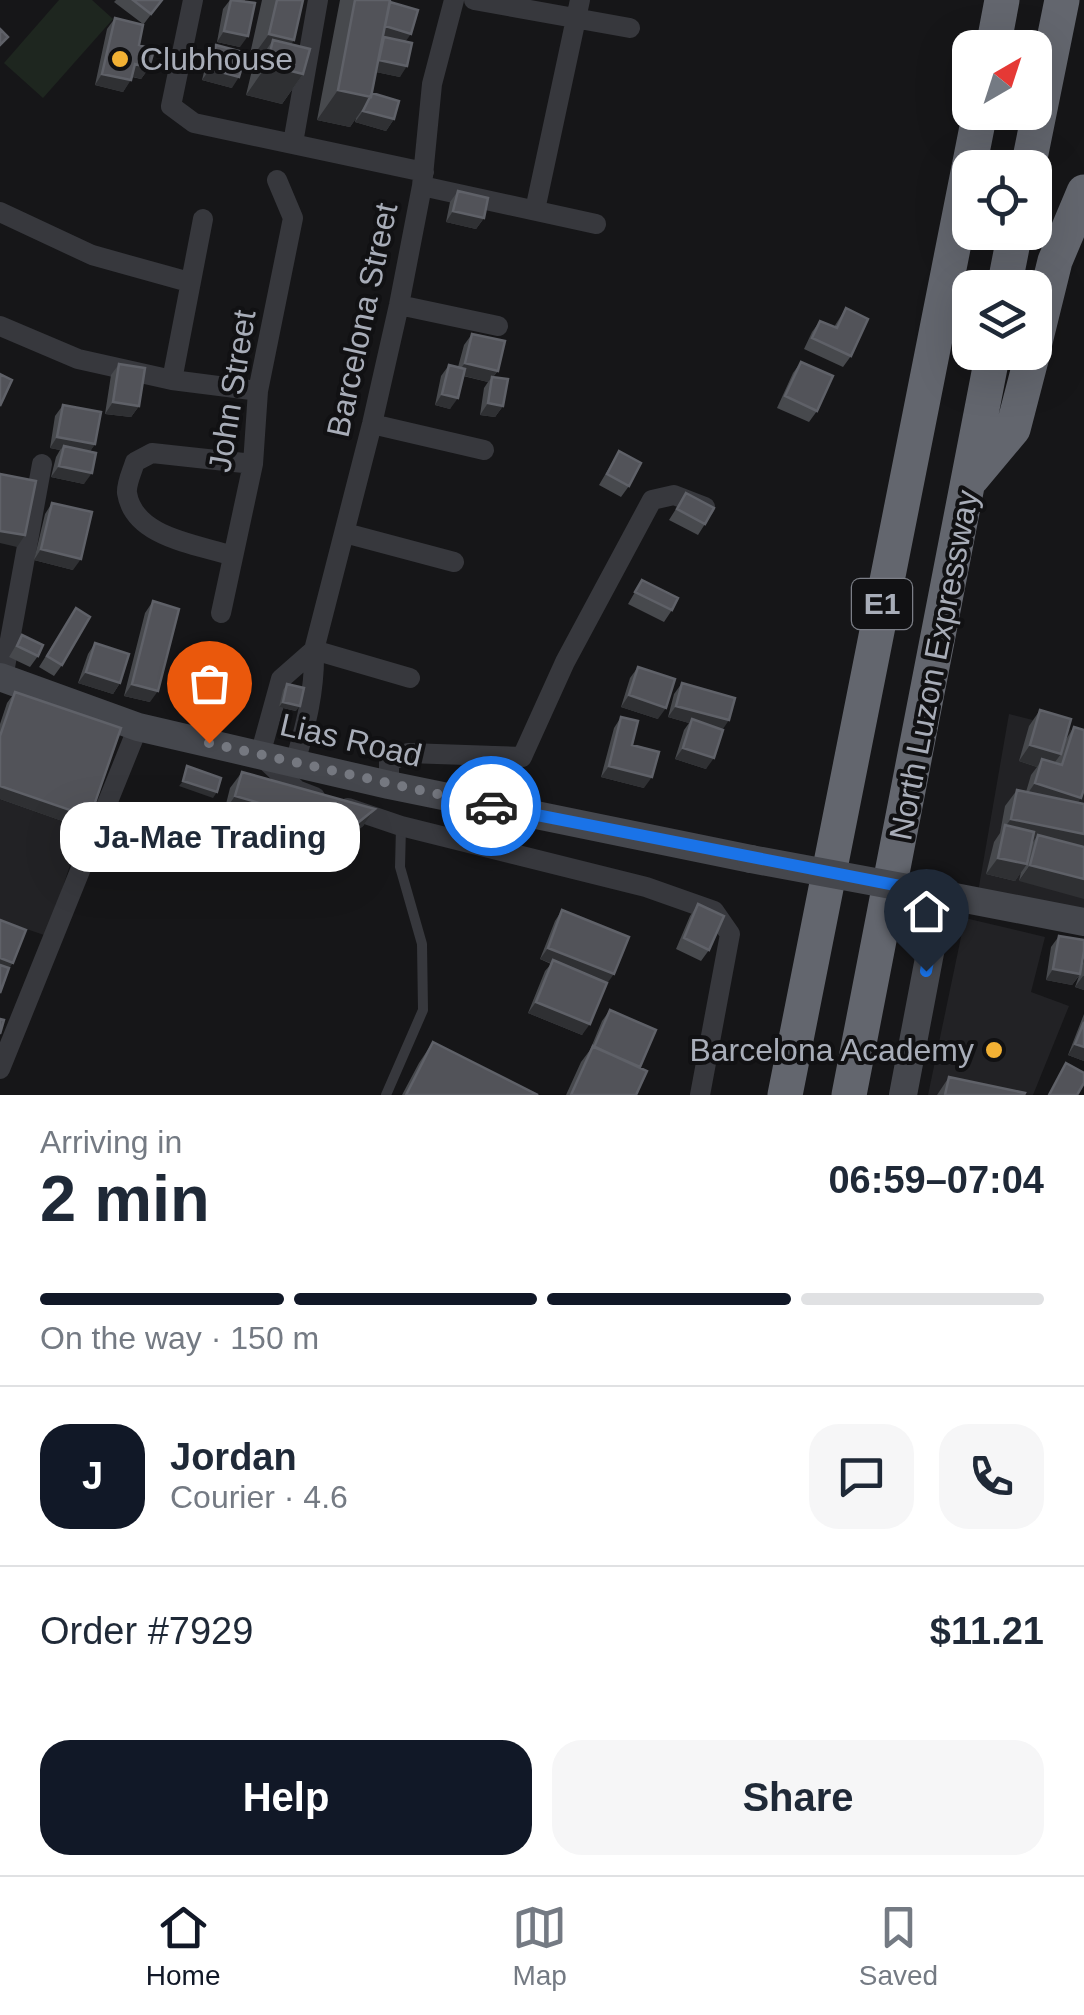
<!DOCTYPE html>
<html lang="en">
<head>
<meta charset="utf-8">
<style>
  body { margin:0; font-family:Helvetica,sans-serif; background:#f6f6f7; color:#1f2937; height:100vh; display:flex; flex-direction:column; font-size:38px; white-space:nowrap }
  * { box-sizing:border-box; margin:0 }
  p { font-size:32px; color:#747a83 }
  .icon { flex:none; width:55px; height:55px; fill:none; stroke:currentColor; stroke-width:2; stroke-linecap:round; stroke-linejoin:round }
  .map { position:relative; height:1095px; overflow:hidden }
  .panel { display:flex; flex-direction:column; background:#fff; flex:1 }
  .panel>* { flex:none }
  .needle { width:65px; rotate:39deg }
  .buttons { position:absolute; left:952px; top:30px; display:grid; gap:20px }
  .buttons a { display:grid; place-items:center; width:100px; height:100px; border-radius:20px; background:#fff; box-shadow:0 10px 40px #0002; font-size:50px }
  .pin { position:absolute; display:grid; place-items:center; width:85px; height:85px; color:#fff; margin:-102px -42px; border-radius:50% 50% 50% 0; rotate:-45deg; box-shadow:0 0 10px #0007 }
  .pin .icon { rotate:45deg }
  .courier { position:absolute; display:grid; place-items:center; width:100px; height:100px; margin:-50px; border:8px solid #1a73e8; border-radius:50%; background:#fff; color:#222; box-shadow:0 2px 12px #0007 }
  .bubble { position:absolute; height:70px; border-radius:30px; background:#fff; box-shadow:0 10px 40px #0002; font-size:32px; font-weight:700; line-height:70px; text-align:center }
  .head em { font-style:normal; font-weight:700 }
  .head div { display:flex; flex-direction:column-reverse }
  .head { display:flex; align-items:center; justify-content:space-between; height:170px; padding:0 40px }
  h1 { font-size:65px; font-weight:700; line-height:75px }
  .bar { display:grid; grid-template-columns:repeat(4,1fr); gap:15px 10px; align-content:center; height:120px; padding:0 40px }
  .bar i { height:12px; border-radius:8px; background:#e0e1e3 }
  .bar .selected { background:#111827 }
  .bar p { grid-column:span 4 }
  .line { display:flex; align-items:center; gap:25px; padding:0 40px; border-top:2px solid #e0e1e3 }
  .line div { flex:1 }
  .round { display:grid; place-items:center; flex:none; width:105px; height:105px; border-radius:30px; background:#f6f6f7 }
  .primary-button { display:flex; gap:20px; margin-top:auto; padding:20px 40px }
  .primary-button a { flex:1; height:115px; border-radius:30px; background:#111827; color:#fff; font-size:40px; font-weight:700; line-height:115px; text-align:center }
  .primary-button a+a { background:#f6f6f7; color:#1f2937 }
  .dock { display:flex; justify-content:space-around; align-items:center; height:140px; border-top:2px solid #e0e1e3; background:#fff; font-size:28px; color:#747a83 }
  .dock a { display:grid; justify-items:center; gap:5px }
  .dock .selected { color:#111827 }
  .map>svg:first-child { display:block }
  .built { fill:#222225 }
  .green { fill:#1e261f }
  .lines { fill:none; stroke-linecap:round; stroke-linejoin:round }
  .service { stroke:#37383d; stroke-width:10 }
  .minor { stroke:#37383d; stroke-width:20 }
  .secondary { stroke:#45474d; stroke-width:28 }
  .motorway { stroke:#63666e; stroke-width:35 }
  .secondary-bridge { stroke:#45474d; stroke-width:28 }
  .wall { fill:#47494d }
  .shaded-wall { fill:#2f3033 }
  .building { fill:#525359; stroke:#5f6168; stroke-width:2.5 }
  .done { stroke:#757880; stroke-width:10; stroke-dasharray:0 18 }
  .route { stroke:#1a73e8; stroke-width:12 }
  .poi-dot { fill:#f2b134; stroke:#111113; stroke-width:4 }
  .labels { text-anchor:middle; stroke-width:8; stroke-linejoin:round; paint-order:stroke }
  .shield { fill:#111113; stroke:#7b7e86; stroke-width:2.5 }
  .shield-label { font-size:30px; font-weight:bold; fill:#a8adb8 }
  .poi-label { font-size:32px; fill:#a8adb8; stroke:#111113; text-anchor:start }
  .street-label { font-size:32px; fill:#a8adb8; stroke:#111113 }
</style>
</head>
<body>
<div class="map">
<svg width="1084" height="1095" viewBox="0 0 1084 1095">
  <rect width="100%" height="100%" fill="#161618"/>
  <path class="built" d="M1009 714 1084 733V913L978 892Z
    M0 799 82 828 47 936 0 920Z
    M965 918 1045 937 1031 992 1069 1006 1033 1095H928Z"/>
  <path class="green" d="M59 0H92L113 19 43 98 4 63Z"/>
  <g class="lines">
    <path class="service" d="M386 1095 423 1010 422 944 400 867 401 827"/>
    <path class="minor" d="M193 0 171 106 194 123 424 172
      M474 0 630 28
      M293 143 318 0
      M422 186 596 224
      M535 210 580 0
      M0 212 92 255 189 282
      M399 305 498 326
      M0 326 78 359 172 380 258 391
      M172 380 203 219
      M372 424 484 450
      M345 533 454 562
      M233 556C197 544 134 538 127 493 126 484 132 472 135 462L152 453 253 464
      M221 613 253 464 258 391 293 218 277 180
      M314 650 281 679 260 755 297 790 315 797
      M314 650 410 678
      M3 678 42 464
      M295 763C306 724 315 691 314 650L372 424 399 305 422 186 432 84 454 0
      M389 785V762L408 753 522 757 565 662 652 500 674 495 705 507
      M348 808 401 826 646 887 714 911 730 934 700 1095
      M0 1069 138 727"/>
    <path class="secondary" d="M0 677 138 727 389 785 751 859
      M929 892 1084 922
      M903 1095 941 895"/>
    <path class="motorway" d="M993 48 1002 0
      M1028 168 1062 0
      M1004 288 1015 232
      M1035 342 1055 261 1084 192
      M972 478 1013 429 1033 352
      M785 1095 980 112
      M849 1095 993 352"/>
    <path class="secondary-bridge" d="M751 859 929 892"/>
  </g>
  <path class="wall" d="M116 0H162L143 25 139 45 149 68 141 79 132 77 123 92 95 85 107 29 115 18 143 24 114 2Z
    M230 0H245L240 47 217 42 223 9Z
    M262 0H303L294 40 291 44 303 74 282 104 246 95 252 70 256 65 248 63Z
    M340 0H390L406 41 400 77 376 72 372 93 394 119 386 131 355 122 356 118 350 127 317 120Z
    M216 45 232 88 202 80 208 56Z
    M458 191 484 218 476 229 446 222 450 202Z
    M846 308 851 356 843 367 804 349 812 332 820 321 834 327Z
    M472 334 498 371 493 377 503 406 495 417 480 415 484 388 488 382 463 376 450 409 435 405 441 376 449 365 458 367 464 345Z
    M801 362 817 411 809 422 777 408 793 373Z
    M119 364 139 406 131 417 105 414 111 375Z
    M63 405 95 444 90 451 84 484 51 477 56 457 60 450 50 448 55 416Z
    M619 451 629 486 621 497 599 485Z
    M686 493 705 524 698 535 669 520Z
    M52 503 73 570 34 560 45 514Z
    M642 580 672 610 664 622 628 604Z
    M153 601 150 702 124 696 145 613Z
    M76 608 62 665 54 676 39 667Z
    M22 635 38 656 30 667 9 657Z
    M95 643 120 683 113 694 78 683 88 654Z
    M638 667 658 719 621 707 630 678Z
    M682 683 723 729 706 769 675 759 684 730 689 723 668 717 674 694Z
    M287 684 296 711 279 707 283 690Z
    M15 692 82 828 0 799V724L7 703Z
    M1040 710 1065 741 1074 727 1084 789 1019 881 1021 872 1015 881 986 874 994 842 1000 833 1005 806 1017 790 1026 792 1031 775 1037 767 1019 761 1029 726Z
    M621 717 632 745 644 788 601 777 614 728Z
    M242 772 375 809 363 826 339 845 224 812 230 788Z
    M698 904 709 950 701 961 676 949 690 916Z
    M562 910 606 985 582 1035 528 1013 545 971 551 964 540 959 555 921Z
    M1059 936 1081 970 1084 960V990L1075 987 1079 976 1072 985 1046 980 1051 947Z
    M610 1010 639 1067 636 1095H566L581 1062 590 1050 602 1021Z
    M1084 1014V1061L1068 1055Z
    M433 1042 538 1095H402L419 1063Z
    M949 1077 1024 1095H937Z"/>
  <path class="shaded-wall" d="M383 26 411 34 403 45 375 37Z
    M224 31 248 36 240 47 217 42Z
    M269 34 294 40 275 67 303 74 282 104 246 95 267 65 273 40 256 65 248 63Z
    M379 60 407 66 400 77 371 71Z
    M135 64 149 68 141 79 127 75Z
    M210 69 239 77 232 88 202 80Z
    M102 74 131 80 123 92 95 85Z
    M338 90 371 97 350 127 317 120Z
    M363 111 394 119 386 131 355 122Z
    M453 211 484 218 476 229 446 222Z
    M465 363 498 371 488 382 457 374Z
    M442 394 458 398 450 409 435 405Z
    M113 402 139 406 131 417 105 414Z
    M488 403 503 406 495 417 480 415Z
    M57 437 95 444 88 455 64 446 60 450 50 448Z
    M59 466 92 473 84 484 51 477Z
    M0 531 25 535 17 547 0 543Z
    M41 549 81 559 73 570 34 560Z
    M86 672 120 683 113 694 78 683Z
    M132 684 158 691 150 702 124 696Z
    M629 695 666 708 658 719 621 707Z
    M283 702 300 706 296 711 279 707Z
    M676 706 729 720 721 732 692 719 689 723 668 717Z
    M1030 745 1061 754 1049 770 1042 759 1037 767 1019 761Z
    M683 748 714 758 706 769 675 759Z
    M609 766 652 777 644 788 601 777Z
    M183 781 217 792 213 798 179 786Z
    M1035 783 1081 798 1070 815 1023 800Z
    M0 786 90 817 82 828 0 799Z
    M235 796 375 809 363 826 339 845 224 812Z
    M1011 819 1084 834V853L1038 835 1033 842 1003 836 1004 828Z
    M998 858 1027 864 1015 881 986 874Z
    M1030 865 1084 879V899L1019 881Z
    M548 948 614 974 606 985 540 959Z
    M0 958 13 963 5 974 0 972Z
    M1053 969 1080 974 1072 985 1046 980Z
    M1083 976H1084V990L1075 987Z
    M536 1002 590 1024 582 1035 528 1013Z
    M1075 1044 1084 1047V1061L1068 1055Z"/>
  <path class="building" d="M133 0H162L151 14Z
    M231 0 255 3 248 36 224 31Z
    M277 0H303L294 40 269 34Z
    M355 0H390L371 97 338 90Z
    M390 2 418 10 411 34 385 26Z
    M115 18 143 25 139 45 154 50 149 68 135 64 131 80 102 74Z
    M0 29 8 37 0 45Z
    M384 37 412 43 407 66 379 60Z
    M273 40 310 49 303 74 267 65Z
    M216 45 246 53 239 77 210 69Z
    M372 93 399 101 394 119 363 111Z
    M458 191 488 198 484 218 453 211Z
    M846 308 868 319 851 356 812 338 820 321 837 328Z
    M472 334 505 341 498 371 465 363Z
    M801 362 833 376 817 411 785 396Z
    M119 364 145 368 139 406 113 402Z
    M449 365 465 369 458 398 442 394Z
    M0 374 12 380 0 406Z
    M492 377 508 379 503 406 488 403Z
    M63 405 101 412 95 444 57 437Z
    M64 446 96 453 92 473 59 466Z
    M619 451 641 463 629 486 607 474Z
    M0 474 36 481 25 535 0 531Z
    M686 493 714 508 705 524 677 509Z
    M52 503 92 512 81 559 41 549Z
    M642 580 678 598 672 610 635 592Z
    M153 601 179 609 158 691 132 684Z
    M76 608 90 617 62 665 47 656Z
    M22 635 43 645 38 656 17 646Z
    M95 643 129 654 120 683 86 672Z
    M638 667 675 679 666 708 629 695Z
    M682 683 735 698 729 720 676 706Z
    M287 684 304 688 300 706 283 702Z
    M15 692 121 728 90 817 0 786V736Z
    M1040 710 1071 719 1061 754 1030 745Z
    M621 717 638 721 632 745 659 752 652 777 609 766Z
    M692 719 723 730 714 758 683 748Z
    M1074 727 1084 730V789L1081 798 1035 783 1042 759 1062 765Z
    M187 766 221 778 217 792 183 781Z
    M242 772 375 809 350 829 235 796Z
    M1017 790 1084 804V834L1011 819Z
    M1005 825 1034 832 1027 864 998 858Z
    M1038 835 1084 847V879L1030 865Z
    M698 904 724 916 709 950 684 938Z
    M562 910 629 937 614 974 548 948Z
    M0 920 26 930 13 963 0 958Z
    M1059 936 1084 940V951L1080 974 1053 969Z
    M553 960 607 983 590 1024 536 1002Z
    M0 965 9 968 0 993Z
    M610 1010 656 1030 640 1067 594 1047Z
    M0 1019 4 1020 0 1034Z
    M1084 1022V1047L1075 1044Z
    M433 1042 538 1095H406Z
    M593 1046 647 1071 636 1095H571Z
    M1066 1063 1084 1073V1083L1077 1095H1049Z
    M949 1077 1025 1093 1024 1095H945Z"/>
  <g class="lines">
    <path class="done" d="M209 743 491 806"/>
    <path class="route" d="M491 806 941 894 926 971"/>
  </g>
  <g class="poi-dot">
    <circle cx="120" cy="59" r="10"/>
    <circle cx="994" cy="1050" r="10"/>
  </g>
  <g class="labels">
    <rect class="shield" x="852" y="579" width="60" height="50" rx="8"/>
    <g class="shield-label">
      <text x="882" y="614">E1</text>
    </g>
    <g class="poi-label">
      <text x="140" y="70">Clubhouse</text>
      <text x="974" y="1061" text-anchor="end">Barcelona Academy</text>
    </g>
    <g class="street-label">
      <text transform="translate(362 320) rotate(-78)" y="11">Barcelona Street</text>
      <text transform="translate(232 391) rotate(-81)" y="11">John Street</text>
      <text transform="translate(934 665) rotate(-79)" y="11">North Luzon Expressway</text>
      <text transform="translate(351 740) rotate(13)" y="11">Lias Road</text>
    </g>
  </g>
</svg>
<div class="buttons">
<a><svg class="needle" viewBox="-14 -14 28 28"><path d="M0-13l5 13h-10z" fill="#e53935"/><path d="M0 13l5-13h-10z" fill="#747a83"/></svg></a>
<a><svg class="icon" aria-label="locate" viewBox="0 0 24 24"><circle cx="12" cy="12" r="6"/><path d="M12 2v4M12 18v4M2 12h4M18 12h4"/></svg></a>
<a><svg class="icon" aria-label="layers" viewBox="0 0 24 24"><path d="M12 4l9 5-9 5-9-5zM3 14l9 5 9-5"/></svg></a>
</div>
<div class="pin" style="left:209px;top:743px;background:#ea580c"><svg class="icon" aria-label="bag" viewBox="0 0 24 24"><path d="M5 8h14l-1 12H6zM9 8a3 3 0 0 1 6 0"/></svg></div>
<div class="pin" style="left:926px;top:971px;background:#1f2937"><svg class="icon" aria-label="home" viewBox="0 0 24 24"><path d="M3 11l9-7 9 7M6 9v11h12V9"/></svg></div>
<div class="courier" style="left:491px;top:806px"><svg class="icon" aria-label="car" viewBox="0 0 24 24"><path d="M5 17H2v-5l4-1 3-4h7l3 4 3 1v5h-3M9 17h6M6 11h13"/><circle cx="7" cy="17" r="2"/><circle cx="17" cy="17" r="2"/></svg></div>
<div class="bubble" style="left:60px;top:802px;width:300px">Ja-Mae Trading</div>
</div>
<section class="panel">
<div class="head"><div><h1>2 min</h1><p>Arriving in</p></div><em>06:59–07:04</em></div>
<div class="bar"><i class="selected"></i><i class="selected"></i><i class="selected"></i><i></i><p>On the way · 150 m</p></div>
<div class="line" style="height:180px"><b class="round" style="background:#111827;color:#fff">J</b><div><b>Jordan</b><p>Courier · 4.6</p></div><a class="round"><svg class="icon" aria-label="chat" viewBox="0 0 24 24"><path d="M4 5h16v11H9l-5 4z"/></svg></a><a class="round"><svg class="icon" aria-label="phone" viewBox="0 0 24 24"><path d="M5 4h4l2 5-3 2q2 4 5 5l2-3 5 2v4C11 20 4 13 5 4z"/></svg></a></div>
<div class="line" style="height:130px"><div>Order #7929</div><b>$11.21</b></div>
<div class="primary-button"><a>Help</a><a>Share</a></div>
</section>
<nav class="dock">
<a class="selected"><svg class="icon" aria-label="home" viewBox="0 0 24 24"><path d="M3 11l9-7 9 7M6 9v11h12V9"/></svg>Home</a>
<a><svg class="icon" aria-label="map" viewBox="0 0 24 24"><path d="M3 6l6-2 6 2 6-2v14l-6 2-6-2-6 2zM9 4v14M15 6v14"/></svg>Map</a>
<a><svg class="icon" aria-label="saved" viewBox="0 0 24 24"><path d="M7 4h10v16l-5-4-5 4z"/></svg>Saved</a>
</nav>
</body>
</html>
